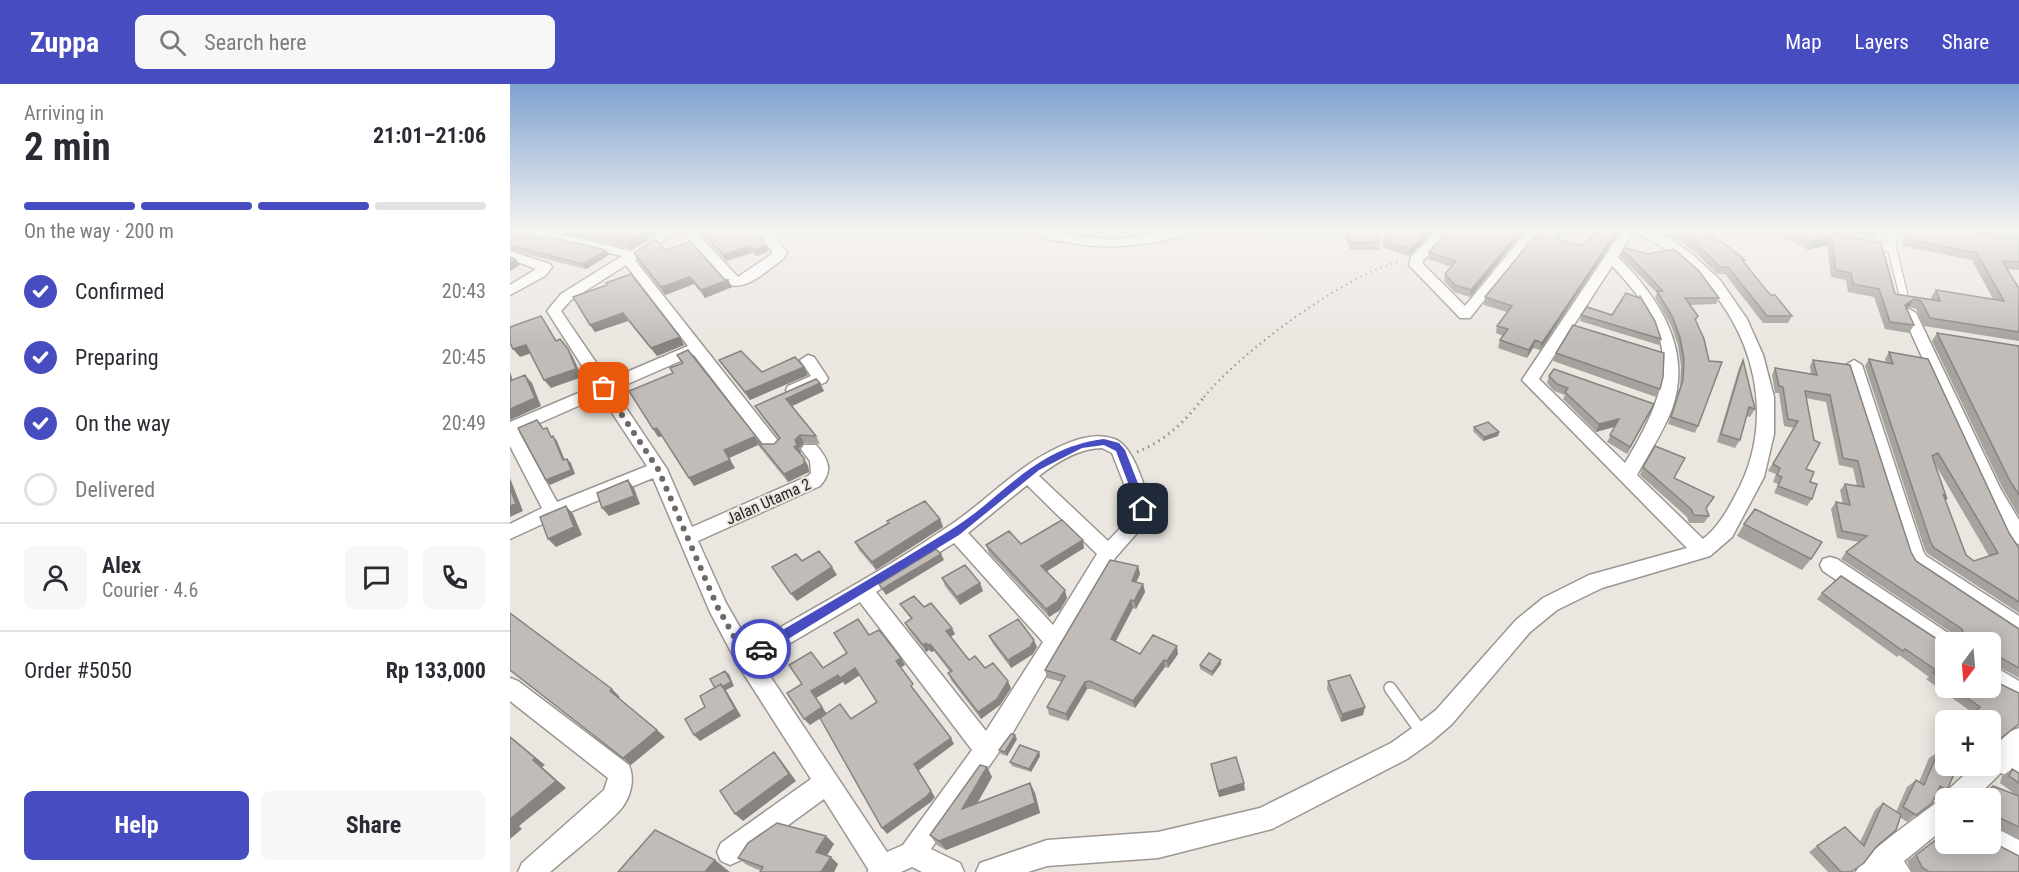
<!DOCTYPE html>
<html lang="en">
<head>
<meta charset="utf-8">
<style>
  body { margin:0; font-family:"Roboto Condensed",sans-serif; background:#f7f7f7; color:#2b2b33; height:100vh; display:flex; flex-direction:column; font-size:22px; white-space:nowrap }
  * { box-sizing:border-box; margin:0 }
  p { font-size:20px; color:#7c7c81 }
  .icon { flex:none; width:33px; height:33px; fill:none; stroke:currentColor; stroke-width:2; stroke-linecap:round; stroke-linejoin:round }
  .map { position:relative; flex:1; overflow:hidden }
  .side { display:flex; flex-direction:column; background:#fff; width:510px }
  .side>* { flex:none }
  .needle { width:39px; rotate:196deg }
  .controls { position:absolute; left:1425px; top:548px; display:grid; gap:12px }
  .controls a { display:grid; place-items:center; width:66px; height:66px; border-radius:9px; background:#fff; box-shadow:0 3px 15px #0003; font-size:30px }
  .pin { position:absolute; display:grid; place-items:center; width:51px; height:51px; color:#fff; margin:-26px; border-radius:12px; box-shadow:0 3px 9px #0006 }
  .courier { position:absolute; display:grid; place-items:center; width:60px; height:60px; margin:-30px; border:4px solid #484cc1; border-radius:50%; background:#fff; color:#222; box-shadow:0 2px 8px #0007 }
  .headline em { font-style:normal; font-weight:700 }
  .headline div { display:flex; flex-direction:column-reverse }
  .headline { display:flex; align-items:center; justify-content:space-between; height:102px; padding:0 24px }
  h1 { font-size:39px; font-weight:700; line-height:45px }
  .bar { display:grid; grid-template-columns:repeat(4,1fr); gap:9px 6px; align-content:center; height:72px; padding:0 24px }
  .bar i { height:8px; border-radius:4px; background:#e1e1e2 }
  .bar .selected { background:#484cc1 }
  .bar p { grid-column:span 4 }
  .line { display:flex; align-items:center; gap:15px; padding:0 24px; border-top:2px solid #e1e1e2 }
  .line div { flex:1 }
  .round { display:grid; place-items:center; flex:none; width:63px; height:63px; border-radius:9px; background:#f7f7f7 }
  ol { padding:0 24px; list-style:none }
  li { display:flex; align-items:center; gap:18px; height:66px }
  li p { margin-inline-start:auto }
  li .icon { padding:6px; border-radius:50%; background:#484cc1; color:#fff; stroke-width:4 }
  li:last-child { color:#7c7c81 }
  li i { width:33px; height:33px; border:3px solid #e1e1e2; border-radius:50% }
  .action { display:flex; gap:12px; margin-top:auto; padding:12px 24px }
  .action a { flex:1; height:69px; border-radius:9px; background:#484cc1; color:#fff; font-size:24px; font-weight:700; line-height:69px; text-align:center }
  .action a+a { background:#f7f7f7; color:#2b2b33 }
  header { display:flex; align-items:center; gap:36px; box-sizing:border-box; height:84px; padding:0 30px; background:#484cc1; color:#fff }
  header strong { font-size:28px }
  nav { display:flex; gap:33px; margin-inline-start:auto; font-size:21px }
  .search { width:420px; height:54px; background:#f7f7f7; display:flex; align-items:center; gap:15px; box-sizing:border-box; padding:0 21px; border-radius:9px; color:#7c7c81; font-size:22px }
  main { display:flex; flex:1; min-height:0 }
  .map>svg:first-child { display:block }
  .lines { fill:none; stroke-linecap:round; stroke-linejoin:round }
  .lane-far1-casing { stroke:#9b9691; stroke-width:10 }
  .lane-casing { stroke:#9b9691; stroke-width:14 }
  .street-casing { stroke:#9b9691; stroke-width:3 }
  .path-far1 { stroke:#94918c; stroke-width:2; stroke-dasharray:1.5 4; stroke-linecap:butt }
  .path { stroke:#94918c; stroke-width:3; stroke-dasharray:1.5 4.5; stroke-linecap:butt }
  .lane-far1 { stroke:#fff; stroke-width:8 }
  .lane { stroke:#fff; stroke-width:11 }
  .street { fill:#fff; fill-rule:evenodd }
  .wall { fill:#a6a29d; fill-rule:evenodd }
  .shaded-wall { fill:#878480 }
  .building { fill:#c1bcb7; stroke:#878480; stroke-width:1.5; fill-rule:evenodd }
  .route { fill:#484cc1 }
  .done { stroke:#6c6966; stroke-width:6; stroke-dasharray:0 10.8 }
  .labels { text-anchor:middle; stroke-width:4.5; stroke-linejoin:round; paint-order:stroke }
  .street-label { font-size:16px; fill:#282624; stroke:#ebe6e0 }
</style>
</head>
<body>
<header>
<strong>Zuppa</strong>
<div class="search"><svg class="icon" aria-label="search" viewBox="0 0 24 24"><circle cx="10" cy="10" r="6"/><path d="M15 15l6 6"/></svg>Search here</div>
<nav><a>Map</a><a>Layers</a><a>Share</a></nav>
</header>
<main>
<section class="side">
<div class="headline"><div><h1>2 min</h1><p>Arriving in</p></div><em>21:01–21:06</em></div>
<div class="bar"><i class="selected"></i><i class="selected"></i><i class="selected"></i><i></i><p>On the way · 200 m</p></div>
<ol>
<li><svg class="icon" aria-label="check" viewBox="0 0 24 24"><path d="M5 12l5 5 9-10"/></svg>Confirmed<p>20:43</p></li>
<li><svg class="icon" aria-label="check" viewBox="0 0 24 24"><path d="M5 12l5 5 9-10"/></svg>Preparing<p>20:45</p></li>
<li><svg class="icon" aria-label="check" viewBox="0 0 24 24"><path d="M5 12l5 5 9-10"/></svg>On the way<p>20:49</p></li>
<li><i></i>Delivered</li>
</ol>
<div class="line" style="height:108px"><a class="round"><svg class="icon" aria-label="person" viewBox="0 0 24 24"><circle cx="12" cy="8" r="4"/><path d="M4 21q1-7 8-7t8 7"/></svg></a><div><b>Alex</b><p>Courier · 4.6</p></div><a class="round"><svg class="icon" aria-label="chat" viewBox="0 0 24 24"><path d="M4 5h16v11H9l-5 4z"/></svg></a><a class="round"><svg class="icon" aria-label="phone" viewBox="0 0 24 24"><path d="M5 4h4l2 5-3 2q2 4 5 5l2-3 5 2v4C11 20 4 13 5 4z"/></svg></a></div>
<div class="line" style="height:78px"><div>Order #5050</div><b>Rp 133,000</b></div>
<div class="action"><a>Help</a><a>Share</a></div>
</section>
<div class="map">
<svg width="1509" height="788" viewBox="0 0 1509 788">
  <rect width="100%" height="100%" fill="#ebe6e0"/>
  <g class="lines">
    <g class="lane-far1-casing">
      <path id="lane-far1" d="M1383 147 1382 164 1393 209
        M1361 159 1382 164"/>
    </g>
    <g class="lane-casing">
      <path id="lane" d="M880 604 913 650"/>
    </g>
    <g class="street-casing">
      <path id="street" d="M18 147H38L121 167 154 147H168L125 176 272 362 269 366H257L184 271 104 306 157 385 182 443 298 392 301 389 300 377 291 365 294 361H306C318 375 324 386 310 402L188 457 216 519 240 561C306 522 373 487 436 444 472 421 501 388 539 368 558 358 583 347 604 355 624 361 635 406 642 425L641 433 605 474 503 648 421 765 450 779 454 788H412L402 783 391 788H358V785L314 715 229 777 220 781 211 777 207 768 211 759 301 695 228 581 200 528 143 394 50 432 0 455V440L32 424 0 362V338L85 302 37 227 51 210 112 172 19 150ZM116 181 178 262 98 296 51 227 61 216ZM91 312 137 382 47 418 9 348ZM592 364 602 369 624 425 623 431 598 457 529 392C547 378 569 364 592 364ZM517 401 587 470 543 541 458 449ZM444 459 533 558 476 647 366 508ZM350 518 462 666 393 761 377 768 250 577Z
        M172 147H185L228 193 263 169 248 147H260L277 168 274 174C260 184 239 206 220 201Z
        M527 147 605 156 662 147H683L682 150C622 165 587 167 527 152Z
        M927 147H940L913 177V180L955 222 1017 147H1029L960 234H950L899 181 901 173Z
        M1112 147H1124L1108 173C1149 214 1183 265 1162 325 1153 348 1139 369 1127 391L1193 455C1208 443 1216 429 1225 412 1280 314 1226 194 1128 150L1127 147H1143L1160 154 1182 170 1210 196 1237 235 1253 271 1264 313V350L1254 393 1222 453 1200 472 1092 504 1047 526 1020 548 942 640 921 658 897 675 762 745 648 774 537 782 518 788H466L470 779 537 756 648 748 750 724 881 659 905 642 926 626 1006 536 1033 514 1079 491 1177 464 1012 296ZM1102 182C1172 254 1164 298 1115 379L1029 295Z
        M1489 147H1502L1509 155V167L1504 166Z
        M0 167 40 180 42 183 35 192 0 211V201L26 185 0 175Z
        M1399 225 1406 229 1491 406 1509 436V460L1502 458 1473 407 1392 229Z
        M298 271 304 273 318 294 316 298 290 310H278L276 306 278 302 301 292 290 276Z
        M1344 276 1352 281 1413 467 1416 472 1509 532V552L1502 549 1402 482 1397 474 1336 281Z
        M1320 473 1327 475 1444 553 1446 558H1436V568L1428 565 1313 487 1310 481 1313 475Z
        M1480 580 1509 597V619L1480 602Z
        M0 594 8 597 119 681C125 695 121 713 111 725 92 746 62 769 40 788H8L12 779 94 706 98 694 0 617Z
        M1509 644V698L1491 689 1465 714H1436L1439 705 1465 681H1480V666L1501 647Z
        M1436 715V743L1394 777 1401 788H1346C1354 768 1407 734 1427 718Z
        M1480 741 1509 756V783L1471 762 1470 759H1480Z"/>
    </g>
    <path class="path-far1" d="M694 313C731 268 835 190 892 177"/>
    <path class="path" d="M627 368C657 356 675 337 695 312"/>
    <use href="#lane-far1" class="lane-far1"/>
    <use href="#lane" class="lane"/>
    <use href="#street" class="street"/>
  </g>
  <path class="wall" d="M53 147H150L121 165 54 149Z
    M833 147H865L870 158 869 166H840Z
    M884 147H924L899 172 873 164V157Z
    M1014 147 960 213 944 208 934 197 935 190 941 183 918 175 919 168Z
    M1053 147 1048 155 1071 162 1077 159 1085 147H1109L1030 266 1023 264 1017 274 988 264 990 256 993 252 986 249 987 242 997 228 974 221 975 213Z
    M1165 147 1234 179 1257 207 1282 232 1278 239H1253L1215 190H1207L1184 167 1163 153Z
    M1261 147H1314L1385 210 1422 215 1421 213 1426 206 1483 215 1462 176 1392 162 1395 147H1457L1509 155V186L1497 185 1508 203H1509V257L1414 242 1406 225 1399 223 1397 224 1404 241 1399 249 1375 245 1364 213 1338 208 1336 196 1321 193 1317 161 1298 166Z
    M1331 147H1368L1364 154Z
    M1476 147H1509V153Z
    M0 149 28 156 99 171 76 185 0 166Z
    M194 151 259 167 247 172 242 169 216 177 198 157Z
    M155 166 214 195 218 196 222 203 195 214 184 200 155 211 128 177 124 169Z
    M1113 166 1209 214 1206 220 1180 221 1188 232 1186 237 1188 342 1185 349 1158 340 1170 303 1171 282 1168 261 1161 241 1145 213 1147 209 1111 173Z
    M97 201 170 253 174 261 147 272 118 237 85 248 80 241Z
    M1071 231H1102L1151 255 1149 261 1070 237Z
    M1427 249 1509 262V432L1493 405 1422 257Z
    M1379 268 1509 464V529L1418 470 1415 466 1355 282 1359 275 1376 278 1375 275ZM1425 380 1479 472 1464 477 1456 471 1435 417 1437 415Z
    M1046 269 1150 305 1146 313 1043 277Z
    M167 271 252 360H264L269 355 250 330 245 322 314 307 282 322 306 352 310 360 294 359 289 364 291 369 290 370 298 382 299 388 278 398 248 361 219 374 225 384 184 402 152 352 148 353 163 289 172 280Z
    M209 276 252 288 298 291 240 316 214 283Z
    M1233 276 1245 325 1240 333 1236 332 1230 356 1225 364 1207 358 1229 284Z
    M1303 276 1401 468 1406 477 1509 545V594L1480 578V558H1441L1446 554 1445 551 1331 475 1336 468 1349 458 1327 454 1321 425 1326 418 1333 420 1330 406 1335 400 1347 402 1343 384 1329 381 1316 318 1296 314V385L1300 398 1302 415 1297 422 1264 409 1268 400 1263 398 1266 390 1258 387 1284 344 1274 342 1269 309H1265L1262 291 1265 284 1301 290 1300 282Z
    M1039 292 1144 320 1117 370 1097 358 1105 343 1086 348 1053 315 1055 311 1044 307 1037 299Z
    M964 343 989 348 988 352 973 357 963 347Z
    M1133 383 1164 394 1199 420 1196 425 1199 432 1194 439H1179L1177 433 1130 391Z
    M430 435 433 443 366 486 349 466 345 458 378 439 377 437Z
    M1234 440 1301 475 1292 486 1227 452Z
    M511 460 574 464 537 487 557 514 550 526 539 533 479 469 476 461Z
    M628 482 630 490 626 498 633 500 635 508 626 525 623 524 606 557 630 570H668L658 584 655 583 625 624 582 605H577L558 637 539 631 537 623 552 598 537 594 535 586Z
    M432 494 473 507 450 521 435 502Z
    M1312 509 1436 561V603H1480L1486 658V669L1480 674V636H1456L1463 629 1416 595 1419 593 1389 571 1387 573 1307 515Z
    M390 520 414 523 445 550 440 553 459 576 475 584 501 604 490 621 471 635 441 596 438 589 440 588 424 567 421 568 419 566 416 568 399 546 395 539 401 535 394 526Z
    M479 552 527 563 523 570 501 584 483 560Z
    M711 580 702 592 690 585V581Z
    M818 597 853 631 831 638 817 605Z
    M507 655 497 672 491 670 489 666Z
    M529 668 530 672 521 688 502 682 500 678Z
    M1428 668 1437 706 1428 713 1426 711 1422 719 1397 738 1390 733 1366 763 1341 788H1318L1299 768 1307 762 1350 758 1365 726 1373 719 1386 728 1397 703 1406 696 1409 698 1419 674Z
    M701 680 735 706 709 713 702 686Z
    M477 683 482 693 467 720 520 699 525 709 530 729 436 766 427 761 420 751Z
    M1502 685 1509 689V754L1488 744V751L1480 755V714H1464L1470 710 1473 709 1483 702 1506 711 1490 699 1492 692Z
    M1436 746V759L1509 788H1402L1397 777 1427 755 1430 756 1432 749Z
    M316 752 324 760 317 771 328 780 324 788H250L251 787 237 781 228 774Z"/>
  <path class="shaded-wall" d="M136 147H150L121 165 117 158Z
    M918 147H924L899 172 900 165Z
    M1010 147H1014L960 213 961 206Z
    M1051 147H1053L1044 162 1046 155Z
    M1107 147H1109V148L1030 266 1032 259Z
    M1321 153 1317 161 1298 166 1302 158Z
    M256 161 259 167 247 172 243 166Z
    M239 162 242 169 216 177 213 171Z
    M96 166 99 171 76 185 73 180Z
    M6 176 10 181 0 187V179Z
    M180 193 184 200 155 211 151 203Z
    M218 196 222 203 195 214 191 206Z
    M1404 215 1399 223 1390 228 1395 221Z
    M113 229 118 237 85 248 80 241Z
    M170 253 174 261 147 272 141 264Z
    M1025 256 1023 264 1017 274 1019 266Z
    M16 261 22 269 10 273 3 265Z
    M58 265 63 273 72 293 41 304 34 296Z
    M294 283 298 291 240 316 235 308Z
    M0 288 6 305 0 297Z
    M15 291 22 299 31 322 0 336V325Z
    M310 299 314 307 280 323 276 315Z
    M1144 320 1141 327 1117 370 1120 363Z
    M1109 335 1106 342 1086 348 1089 340Z
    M147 344 153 352 148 353 143 345Z
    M989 348 988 352 973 357 974 353Z
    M290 351 294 359 289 364 291 369 288 371 284 363 285 356Z
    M43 352 47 357 57 381 53 376Z
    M244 353 248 361 219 374 214 366Z
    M294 374 298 382 299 388 278 398 274 390Z
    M57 375 61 379 65 390 40 401 36 396Z
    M220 376 225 384 184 402 179 394Z
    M0 394 13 427 0 433Z
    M118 396 124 404 130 420 99 432 92 424Z
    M56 422 63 430 72 451 46 463 38 455Z
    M430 435 433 443 366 486 362 478Z
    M573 456 574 464 534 489 531 482Z
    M431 470 434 476 376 511 372 505Z
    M628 482 630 490 623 505 622 497Z
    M322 483 327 491 287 517 281 510Z
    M470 499 473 507 450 521 447 513Z
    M633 500 635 508 626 525 624 517Z
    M555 506 557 514 550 526 539 533 536 525Z
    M621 516 623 524 603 562 601 555Z
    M442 544 445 550 439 554 436 547Z
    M524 556 527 563 523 570 501 584 498 576Z
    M416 559 419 566 416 568 413 561Z
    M420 560 424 567 421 568 418 562Z
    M667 562 668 570 658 584 657 577Z
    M391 574 395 581 390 584 386 577Z
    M654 576 655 583 625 624 623 617Z
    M711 576V580L702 592V588Z
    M345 584 350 591 335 601 333 598 306 614 317 630 300 641 294 635 301 607 328 591Z
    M215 587 219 590 224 602 216 606 231 632 190 657 184 651 209 610Z
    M498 597 501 604 490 621 471 635 468 628Z
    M575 598 577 605 558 637 556 630Z
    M102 605 110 613 108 614 100 607Z
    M855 623 853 631 831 638 832 630Z
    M147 646 155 653 121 681 113 674Z
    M505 651 507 655 497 672 495 668Z
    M0 652 35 681 32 683 56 704 9 742 12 745 0 755V735L23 676Z
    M441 654 444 660 408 687 425 713 421 718 377 750 372 744 404 680Z
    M264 668 270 675 286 697 233 737 225 730Z
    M529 668 530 672 521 688 519 685Z
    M477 683 482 693 458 735 452 725Z
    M520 699 525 709 530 729 436 766 429 757Z
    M734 699 735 706 709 713 708 707Z
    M316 752 324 760 314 776 306 768Z
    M321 773 328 780 324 788H311Z
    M205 776 220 788H195Z"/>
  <path class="building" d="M68 147H136L117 158Z
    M206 147H248L256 161 243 166 239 162 213 171 194 151Z
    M837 147H865L870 158 841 159Z
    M884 147H918L900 165 873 157Z
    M938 147H1010L961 206 945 201 935 190 946 177 919 168Z
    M1029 147H1051L1046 155 1071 162 1074 158 1077 159 1085 147H1107L1032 259 1025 256 1019 266 990 256 998 245 987 242 1002 222 975 213Z
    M1166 147H1191L1213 159 1235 176H1232L1257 207 1261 211H1265L1282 232H1257L1218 183H1210L1187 160Z
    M1279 147H1314L1371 159 1385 210 1430 217 1426 206 1494 217 1467 169 1396 155 1399 147H1457L1509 155V178L1492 177 1508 203H1509V248L1420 234 1411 217 1404 215 1395 221 1404 241 1380 238 1369 205 1343 200 1341 189 1326 186 1321 153 1302 158Z
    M0 149 28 156 36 152 96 166 73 180 0 161Z
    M145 155 155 166 181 158 214 195 218 196 191 206 180 193 151 203 124 169Z
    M1115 164 1138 170 1164 165 1189 187 1209 214H1175L1188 232 1185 235 1194 255 1199 277 1212 278 1188 342 1161 333 1173 296 1174 275 1170 254 1163 234 1147 207H1153L1113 166Z
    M0 173 6 176 0 179Z
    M121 190 170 253 141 264 113 229 80 241 63 213 97 201 96 199Z
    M1116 209 1129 214 1130 212 1145 237 1151 255 1071 231 1077 223 1102 231Z
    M31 232 46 257 50 255 58 265 66 285 34 296 16 261 3 265 0 259V243Z
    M1063 241 1154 269 1153 293 1150 305 1046 269Z
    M1427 249 1509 262V411L1500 397Z
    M178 266 252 360H264L270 354 245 322 306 295 310 299 276 315 306 352 290 351 285 356 287 361 284 363 294 374V380L274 390 244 353 214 366 220 376 179 394 147 344 143 345 119 307 163 289 160 284 173 279 167 271Z
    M231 267 252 288 285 273 294 283 235 308 209 276Z
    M1379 268 1418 275 1499 449 1509 464V518L1424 464 1421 459 1359 275 1383 280ZM1428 369 1488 469 1464 477 1456 471 1433 410 1437 415 1422 372Z
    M1233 276 1245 325 1239 323 1230 356 1211 350Z
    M1303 276 1340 281 1401 468 1406 477 1509 545V584L1488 572 1485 573 1480 570V558H1462L1456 554 1451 558H1445V554L1455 553 1452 545 1336 468 1357 452 1332 447 1326 418 1340 421 1335 400 1354 403 1348 377 1333 374 1320 311 1295 307 1304 356 1310 359 1296 385 1304 388 1300 398 1307 400 1302 415 1268 402 1272 393 1267 391 1270 384 1263 380 1288 337 1278 335 1273 303 1269 302 1265 284 1307 291Z
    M1044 285 1144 320 1120 363 1100 351 1109 335 1089 340 1055 308 1058 304 1047 300 1039 292Z
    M15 291 25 314 0 325V297Z
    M27 336 33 345 37 344 41 353 43 352 53 376 57 375 61 386 36 396 8 344Z
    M978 338 989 348 974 353 964 343Z
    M1145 362 1175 374 1164 394 1204 413 1196 424 1199 432 1184 431 1181 425 1133 383Z
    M118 396 124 412 92 424 87 409Z
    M0 404 6 420 0 422Z
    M415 417 430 435 362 478 345 458 379 439 377 437Z
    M56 422 64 443 38 455 30 433Z
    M1245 425 1312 458 1301 475 1234 440Z
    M552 436 573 456 531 482 555 506 547 518 536 525 476 461 499 447 511 460Z
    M426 465 431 470 372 505 369 500Z
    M309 467 322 483 281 510 262 483 286 470 292 477Z
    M600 476 628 482 622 497 633 500 624 517 621 516 601 555 630 570 643 551 667 562 657 577 654 576 623 617 580 597 575 598 556 630 537 623 555 592 535 586Z
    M455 481 470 499 447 513 432 494Z
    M1331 492 1436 561V598L1423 589 1426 586 1395 565 1393 567 1312 509Z
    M404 512 414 523 421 519 442 544 436 547 459 576 465 572 475 584 483 579 498 597 487 615 468 628 438 589 442 587 420 560 418 562 416 559 413 561 395 539 402 534 390 520Z
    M0 529 102 605 100 607 147 646 113 674 0 586Z
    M348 535 359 551 369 546 374 552 391 574 386 577 403 600 401 602 441 654 404 680 421 707 417 712 372 744 310 634 330 620 341 635 367 618 345 584 330 594 328 591 301 607 312 623 294 635 277 609 292 600 279 581 301 568 313 584 337 569 324 549Z
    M508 535 524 556 520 563 498 576 479 552Z
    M699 569 711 576 702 588 690 581Z
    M1485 586 1486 598 1509 609V640L1486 658V669L1482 673H1480V636H1458L1470 623 1442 603H1480V591Z
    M215 587 221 598 212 603 211 600 205 604 200 595Z
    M840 591 855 623 832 630 818 597Z
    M211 600 225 625 184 651 175 635 195 623 190 612Z
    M501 650 505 651 495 668 489 666Z
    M0 653 25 674 23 676 46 697 0 735Z
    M510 661 529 668 519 685 500 678Z
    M264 668 279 690 225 730 210 707Z
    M1428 668 1436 672V681H1448L1437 706 1430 702 1422 719 1406 731 1393 723 1406 696 1414 701Z
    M726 673 734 699 708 707 701 680Z
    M470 681 477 683 452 725 520 699 525 719 429 757 420 751Z
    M1502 685 1509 689V699L1499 692Z
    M1483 702 1509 712V743L1488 733V751H1480V714H1467L1470 710 1476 709Z
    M1373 719 1391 731 1386 746 1366 763 1354 779 1341 788H1331L1307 762 1335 743 1354 762Z
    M267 739 316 752 306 768 321 773 311 788H250L253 783 228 774 238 759Z
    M145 746 205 776 195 788H108Z
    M1427 755 1435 760 1436 759H1480V757L1509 772V788H1419L1412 783 1406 771Z"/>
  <linearGradient id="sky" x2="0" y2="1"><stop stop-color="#7fa2d0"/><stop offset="0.57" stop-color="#f6f4f1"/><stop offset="1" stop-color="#f6f4f1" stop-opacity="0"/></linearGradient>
  <rect width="1509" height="257" fill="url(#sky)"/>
  <path class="route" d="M594 355 609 359 615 366 638 425 636 427H629L628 425 606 367 594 361 572 364 529 386 449 451 255 569H247V561C311 523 376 486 439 447 495 413 523 364 594 355Z"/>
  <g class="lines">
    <path class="done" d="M94 304 148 385 207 522 236 574 251 565"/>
  </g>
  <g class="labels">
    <g class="street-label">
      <text transform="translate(258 417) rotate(-24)" y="6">Jalan Utama 2</text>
    </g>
  </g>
</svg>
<div class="controls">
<a><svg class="needle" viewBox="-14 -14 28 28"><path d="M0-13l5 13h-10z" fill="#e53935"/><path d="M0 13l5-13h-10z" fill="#7c7c81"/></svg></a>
<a>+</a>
<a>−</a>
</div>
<div class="pin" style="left:94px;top:304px;background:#ea580c"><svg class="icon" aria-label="bag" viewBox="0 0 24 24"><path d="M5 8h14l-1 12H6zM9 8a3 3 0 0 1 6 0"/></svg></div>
<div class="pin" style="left:633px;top:425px;background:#1f2937"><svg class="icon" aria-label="home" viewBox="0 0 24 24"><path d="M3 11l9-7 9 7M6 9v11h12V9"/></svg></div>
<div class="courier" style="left:251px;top:565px"><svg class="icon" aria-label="car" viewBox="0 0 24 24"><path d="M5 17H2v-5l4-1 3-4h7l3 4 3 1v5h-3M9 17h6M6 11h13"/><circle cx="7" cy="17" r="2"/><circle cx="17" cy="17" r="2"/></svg></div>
</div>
</main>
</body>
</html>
